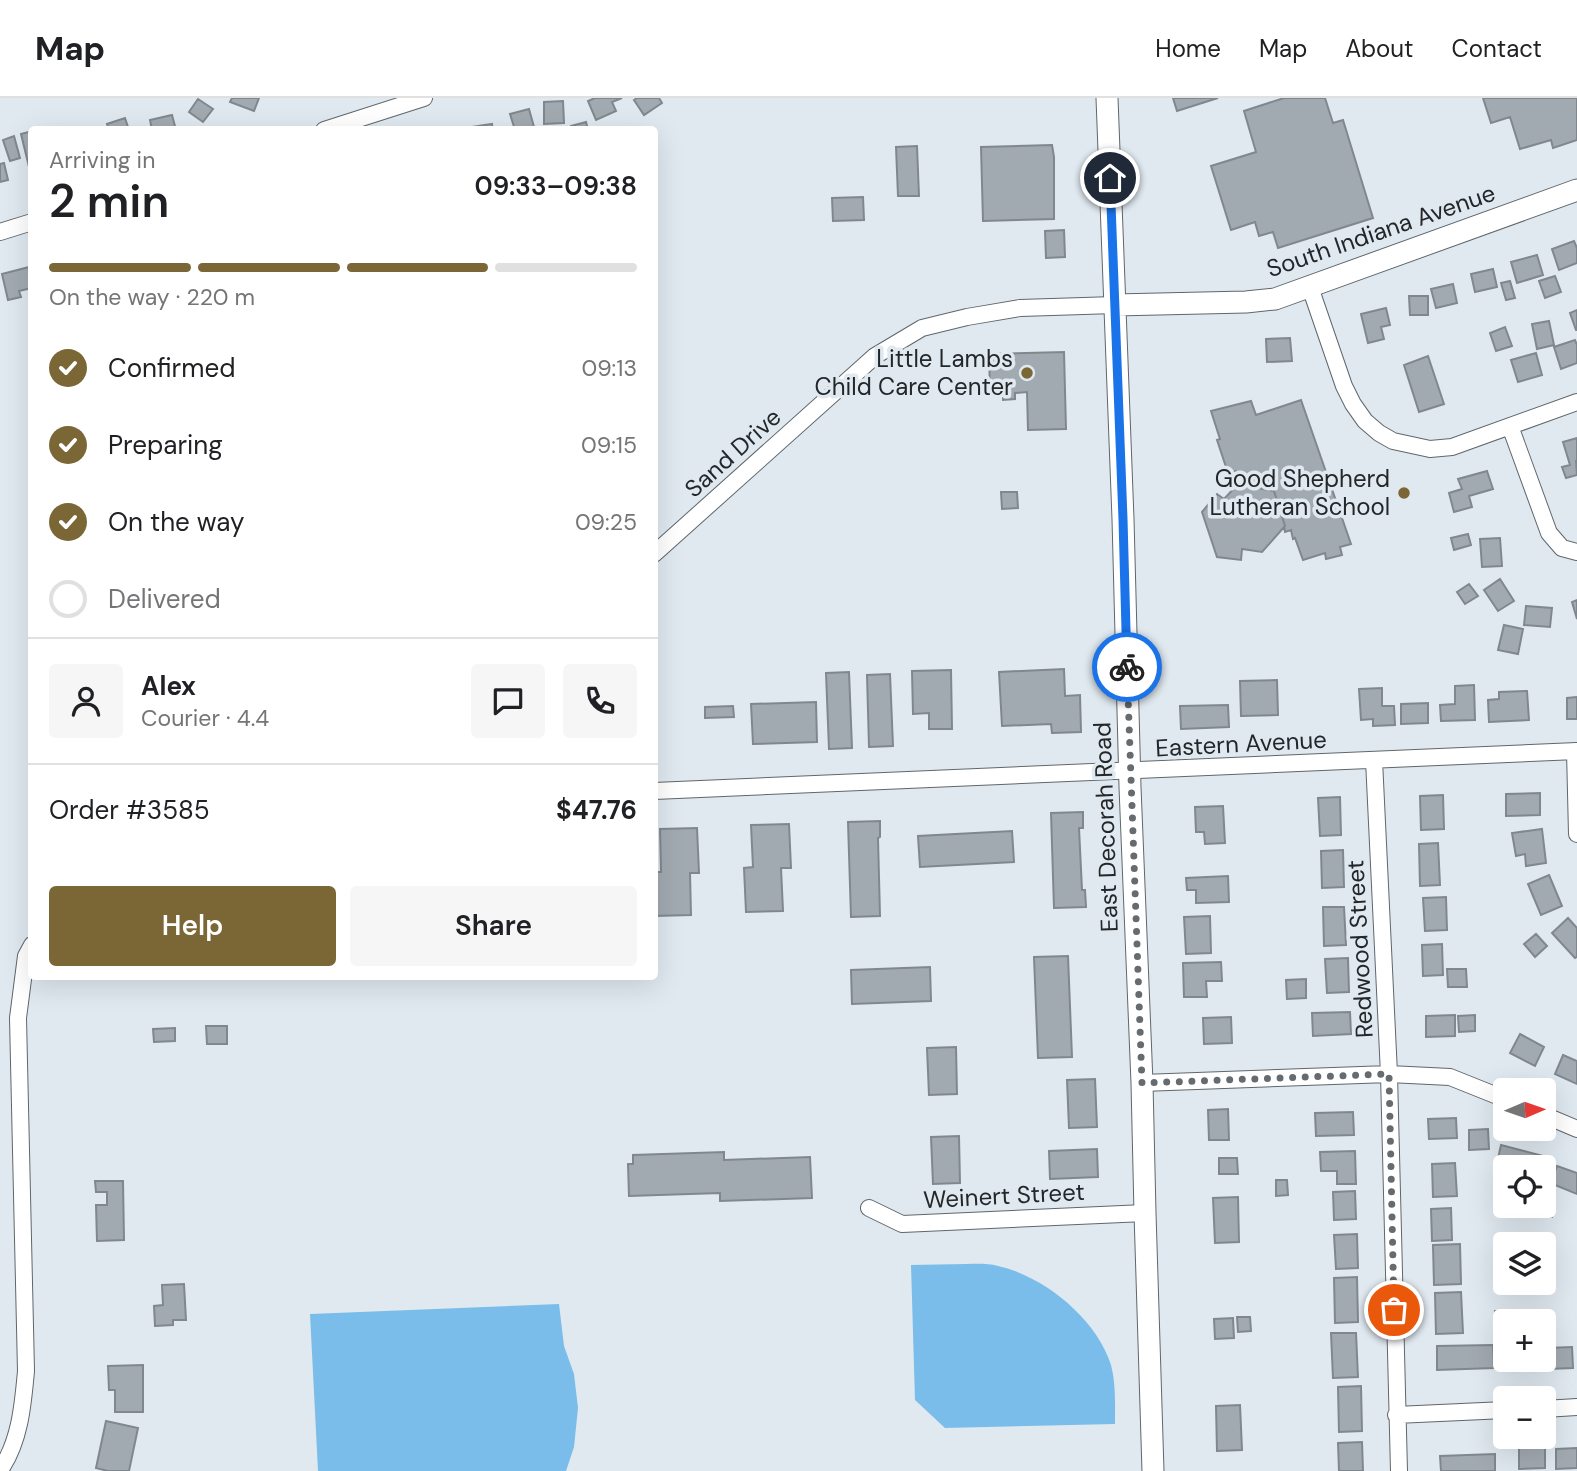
<!DOCTYPE html>
<html lang="en">
<head>
<meta charset="utf-8">
<style>
  body { margin:0; font-family:"DM Sans",sans-serif; background:#f6f6f6; color:#202124; height:100vh; display:flex; flex-direction:column; font-size:26px; white-space:nowrap }
  * { box-sizing:border-box; margin:0 }
  p { font-size:23px; color:#757577 }
  .icon { flex:none; width:38px; height:38px; fill:none; stroke:currentColor; stroke-width:2; stroke-linecap:round; stroke-linejoin:round }
  .map { position:relative; flex:1; overflow:hidden }
  .side { position:absolute; left:28px; top:28px; width:630px; height:854px; display:flex; flex-direction:column; background:#fff; border-radius:7px; box-shadow:0 7px 28px #0002 }
  .side>* { flex:none }
  .needle { width:46px; rotate:88deg }
  .buttons { position:absolute; left:1493px; top:980px; display:grid; gap:14px }
  .buttons a { display:grid; place-items:center; width:63px; height:63px; border-radius:7px; background:#fff; box-shadow:0 7px 28px #0002; font-size:35px }
  .pin { position:absolute; display:grid; place-items:center; width:60px; height:60px; color:#fff; margin:-30px; border:4px solid #fff; border-radius:50%; box-shadow:0 2px 7px #0007 }
  .courier { position:absolute; display:grid; place-items:center; width:70px; height:70px; margin:-35px; border:5px solid #1a73e8; border-radius:50%; background:#fff; color:#222; box-shadow:0 2px 9px #0007 }
  .head em { font-style:normal; font-weight:600 }
  .head div { display:flex; flex-direction:column-reverse }
  .head { display:flex; align-items:center; justify-content:space-between; height:119px; padding:0 21px }
  h1 { font-size:46px; font-weight:600; line-height:52px }
  .bar { display:grid; grid-template-columns:repeat(4,1fr); gap:10px 7px; align-content:center; height:84px; padding:0 21px }
  .bar i { height:9px; border-radius:5px; background:#e0e0e0 }
  .bar .selected { background:#7a6735 }
  .bar p { grid-column:span 4 }
  .line { display:flex; align-items:center; gap:18px; padding:0 21px; border-top:2px solid #e0e0e0 }
  .line div { flex:1 }
  .round { display:grid; place-items:center; flex:none; width:74px; height:74px; border-radius:7px; background:#f6f6f6 }
  ol { padding:0 21px; list-style:none }
  li { display:flex; align-items:center; gap:21px; height:77px }
  li p { margin-inline-start:auto }
  li .icon { padding:7px; border-radius:50%; background:#7a6735; color:#fff; stroke-width:4 }
  li:last-child { color:#757577 }
  li i { width:38px; height:38px; border:4px solid #e0e0e0; border-radius:50% }
  .cta { display:flex; gap:14px; margin-top:auto; padding:14px 21px }
  .cta a { flex:1; height:80px; border-radius:7px; background:#7a6735; color:#fff; font-size:28px; font-weight:600; line-height:80px; text-align:center }
  .cta a+a { background:#f6f6f6; color:#202124 }
  header { display:flex; align-items:center; gap:42px; box-sizing:border-box; height:98px; padding:0 35px; background:#fff; border-bottom:2px solid #e0e0e0 }
  header strong { font-size:33px }
  nav { display:flex; gap:38px; margin-inline-start:auto; font-size:24px }
  .map>svg:first-child { display:block }
  .green { fill:#7bbdea }
  .building { fill:#a2aab1; stroke:#80888e; stroke-width:2 }
  .lines { fill:none; stroke-linecap:round; stroke-linejoin:round }
  .minor-casing { stroke:#5f676c; stroke-width:18 }
  .tertiary-casing { stroke:#5f676c; stroke-width:23 }
  .minor { stroke:#fff; stroke-width:16 }
  .tertiary { stroke:#fff; stroke-width:21 }
  .done { stroke:#656b6f; stroke-width:7; stroke-dasharray:0 12.6 }
  .route { stroke:#1a73e8; stroke-width:9 }
  .poi-dot { fill:#7a6735; stroke:#e0e9f0; stroke-width:2.5 }
  .labels { text-anchor:middle; stroke-width:7; stroke-linejoin:round; paint-order:stroke }
  .street-label { font-size:24px; fill:#232729; stroke:#e0e9f0 }
  .poi-label { font-size:24px; fill:#232729; stroke:#e0e9f0; text-anchor:end }
</style>
</head>
<body>
<header>
<strong>Map</strong>
<nav><a>Home</a><a>Map</a><a>About</a><a>Contact</a></nav>
</header>
<div class="map">
<svg width="1577" height="1373" viewBox="0 0 1577 1373">
  <rect width="100%" height="100%" fill="#e0e9f0"/>
  <path class="green" d="M966 1166C976 1166 987 1165 998 1168 1044 1178 1097 1221 1111 1267 1116 1286 1115 1307 1115 1326L945 1330 915 1302 911 1167Z
    M559 1206 564 1248 574 1276 578 1310 574 1349 566 1373H318L310 1216Z"/>
  <path class="building" d="M232 0H259L254 13 230 4Z
    M595 0H622L612 4 616 13 596 22 588 3Z
    M637 0H659L662 5 644 17 634 2Z
    M1173 0H1218L1177 13Z
    M1284 0H1325L1333 25 1343 22 1373 120 1278 150 1273 134 1259 138 1255 124 1231 132 1211 68 1256 54 1244 13Z
    M1483 0H1577V42L1553 50 1551 42 1520 51 1510 19 1491 25Z
    M198 1 213 11 203 24 189 14Z
    M563 3 564 25 544 26V4Z
    M529 11 534 29 523 32H515L510 16Z
    M172 17 176 32H152L150 22Z
    M125 20 129 32H109L107 26Z
    M586 24 588 32H572L571 28Z
    M492 26 493 32H471V29Z
    M29 34 32 43 31 77 21 36Z
    M14 38 20 60 10 63 3 42Z
    M1052 47 1054 59V121L983 123 981 49Z
    M917 48 919 98H898L896 49Z
    M4 65 8 82 0 84V66Z
    M863 99 864 122 833 123 832 100Z
    M1064 132 1065 159 1046 160 1045 133Z
    M1574 143 1577 150V165L1559 172 1552 151Z
    M1537 157 1543 177 1517 185 1511 164Z
    M29 169 32 177V190L19 193 21 199 8 202 2 176Z
    M1493 171 1497 189 1475 194 1471 176Z
    M1555 178 1561 194 1545 200 1539 183Z
    M1510 183 1515 200 1506 202 1501 185Z
    M1453 186 1457 205 1436 210 1431 191Z
    M1409 198H1428V217H1410Z
    M1386 210 1390 227 1381 229 1384 241 1368 245 1361 216Z
    M1577 212V232H1576L1570 215Z
    M1549 223 1554 247 1537 251 1532 226Z
    M1505 229 1512 248 1496 253 1490 235Z
    M1290 240 1292 263 1267 264 1266 241Z
    M1575 242 1577 247V265L1561 271 1554 249Z
    M1064 254 1066 331 1028 332 1027 294 1015 295V301L1003 302V295H990L989 256Z
    M1536 255 1542 277 1518 284 1511 262Z
    M1428 258 1444 306 1419 314 1404 267Z
    M1301 302 1351 446 1340 449 1342 457 1326 461 1325 455 1303 462 1295 440 1293 441 1291 432 1285 434 1284 429 1285 428 1274 393 1246 388 1249 386 1236 373 1228 375 1217 342 1220 341 1211 313 1251 303 1256 317Z
    M1577 340V363H1576L1577 377 1566 380 1562 369 1570 367 1563 344Z
    M1487 373 1493 391 1469 398 1472 409 1454 414 1449 395 1462 391 1458 381Z
    M1238 386 1274 393 1285 428 1262 454 1242 451 1241 462 1217 459 1202 414 1217 396 1224 401Z
    M1001 394H1017L1018 410 1002 411Z
    M1468 436 1471 447 1454 452 1451 440Z
    M1500 440 1502 468 1482 469 1480 441Z
    M1500 481 1514 503 1498 513 1484 492Z
    M1469 486 1478 498 1465 506 1457 494Z
    M1577 502V521L1572 504Z
    M1526 508 1552 510 1550 529 1524 527Z
    M1504 527 1523 531 1518 556 1498 552Z
    M1064 571 1065 598 1080 597 1081 634 1052 635 1051 626 1002 628 999 574Z
    M951 572 952 631H929V615L913 616 912 573Z
    M849 574 852 650 829 651 826 575Z
    M890 576 893 648 869 649 867 577Z
    M1277 582 1278 617 1241 618 1240 583Z
    M1474 587 1475 622 1441 623 1440 607 1455 606V588Z
    M1382 590V608H1394L1395 627 1373 628V621L1361 622 1359 591Z
    M1527 593 1529 622 1489 624 1488 602 1499 601V594Z
    M1577 599V621H1567V600Z
    M816 604 817 644 753 646 751 606Z
    M1428 605V625L1401 626V606Z
    M1228 607 1229 629 1181 631 1180 608Z
    M733 608 734 619 705 620V609Z
    M1540 695V717L1506 718V696Z
    M1443 697 1444 731 1421 732 1420 698Z
    M1340 699 1341 737 1320 738 1318 700Z
    M1223 708 1225 745 1205 746 1204 734H1196L1195 709Z
    M1083 714V730H1079L1082 792H1085L1086 809 1054 810 1051 715Z
    M880 723V739L878 740 880 818 851 819 848 724Z
    M789 726 791 770H781L783 813 746 814 744 770 753 769 751 727Z
    M697 730 699 775H690L691 817 654 818V774H661L660 731Z
    M1542 731 1546 765 1526 768 1525 756 1516 758 1512 735Z
    M1012 733 1014 764 920 769 918 738Z
    M1438 745 1440 787 1420 788 1419 746Z
    M1343 752 1344 789 1322 790 1321 753Z
    M1549 777 1562 808 1541 817 1528 786Z
    M1228 778 1229 804 1196 805V792H1187L1186 780Z
    M1446 799 1447 832 1425 833 1423 800Z
    M1323 809H1344L1346 847 1324 848Z
    M1210 818 1211 855 1186 856 1184 819Z
    M1568 820 1577 830V859L1575 860 1552 835Z
    M1536 836 1547 848 1535 859 1524 846Z
    M1442 846 1443 877 1423 878 1422 847Z
    M1068 858 1072 959 1038 960 1034 859Z
    M1348 860 1349 894 1327 895 1325 861Z
    M1221 864 1222 883H1206L1207 899H1184L1183 865Z
    M930 869 931 903 852 906 851 872Z
    M1447 871H1466L1467 889H1448Z
    M1306 881V900L1287 901 1286 882Z
    M1350 914 1351 936 1313 938 1312 915Z
    M1455 917V938L1426 939V918Z
    M1475 917V933L1459 934 1458 918Z
    M1231 919 1232 945 1204 946 1203 920Z
    M206 928H227V946H207Z
    M175 930V943L154 944 153 931Z
    M1520 936 1544 949 1535 968 1510 955Z
    M956 949 957 996 929 997 927 950Z
    M1563 957 1577 963V986L1555 976Z
    M1095 981 1097 1029 1069 1030 1067 982Z
    M1228 1011 1229 1042H1209L1208 1012Z
    M1353 1014 1354 1037 1316 1038 1315 1015Z
    M1456 1020 1457 1040 1429 1041 1428 1021Z
    M1488 1031 1489 1051 1469 1052V1032Z
    M959 1038 960 1085 933 1086 931 1039Z
    M1501 1047 1543 1058 1540 1069H1510L1497 1065Z
    M1097 1051 1098 1079 1050 1081 1049 1053Z
    M1355 1053 1356 1086H1337V1073H1321L1320 1054Z
    M724 1054V1062L810 1059 812 1100 720 1103V1095L629 1098 628 1066H633V1057Z
    M1219 1060H1237L1238 1076H1219Z
    M1455 1065 1457 1098 1433 1099 1432 1066Z
    M1557 1068 1577 1075V1096L1550 1085Z
    M1276 1082H1287L1288 1097 1276 1098Z
    M95 1083H123L124 1142 97 1143 96 1107H107V1094H96Z
    M1355 1093 1356 1121 1334 1122 1333 1094Z
    M1238 1099 1239 1144 1215 1145 1213 1100Z
    M1544 1103 1554 1104 1552 1119 1537 1117 1539 1108H1544Z
    M1451 1110 1452 1142 1432 1143 1431 1111Z
    M1357 1136 1358 1170 1336 1171 1334 1137Z
    M1460 1146 1461 1186 1434 1187 1433 1147Z
    M1357 1179 1358 1224 1335 1225 1334 1180Z
    M184 1186 186 1222H173V1227L155 1228 154 1208 163 1207 162 1187Z
    M1461 1194 1463 1235 1436 1236 1435 1195Z
    M1495 1213H1513L1514 1223H1505V1231H1495Z
    M1237 1219H1250L1251 1233 1238 1234Z
    M1233 1220 1234 1240 1215 1241 1214 1221Z
    M1331 1235H1356L1358 1279 1333 1280Z
    M1493 1247 1494 1270 1437 1272V1248Z
    M1572 1249 1573 1270 1548 1271 1547 1250Z
    M1505 1262H1533V1271L1506 1272Z
    M143 1267V1314H115V1292H109L108 1268Z
    M1361 1288 1362 1333 1339 1334 1338 1289Z
    M1240 1307 1242 1352 1217 1353 1216 1308Z
    M106 1323 138 1330 129 1373H108L96 1370Z
    M1362 1344 1363 1373H1339L1338 1345Z
    M1545 1349V1370L1519 1371V1350Z
    M1577 1350V1370L1556 1371V1351Z
    M1495 1356V1373H1441L1440 1358Z"/>
  <g class="lines">
    <g class="minor-casing">
      <path id="minor" d="M324 32 424 0
        M0 134 32 124
        M1310 189 1344 288 1353 306 1365 323 1379 335 1393 343 1430 351 1452 349 1577 304
        M1510 328 1549 435 1562 450 1577 454
        M654 456 875 258 922 230 967 219 1020 210 1115 207
        M1575 653 1577 736
        M1374 662 1389 976 1399 1373
        M654 693 1577 653
        M1142 985 1389 976 1450 979 1505 1001
        M1544 1017 1577 1031
        M869 1110 902 1126 1145 1115
        M1544 1311 1577 1309
        M1396 1317 1505 1312
        M0 1372C20 1344 23 1306 26 1273L18 920 26 858 32 847"/>
    </g>
    <g class="tertiary-casing">
      <path id="tertiary" d="M1107 0 1123 421 1130 689 1142 985 1145 1115 1153 1373
        M1115 207 1246 204 1275 201 1577 92"/>
    </g>
    <use href="#minor" class="minor"/>
    <use href="#tertiary" class="tertiary"/>
  </g>
  <g class="lines">
    <path class="done" d="M1127 569 1142 985 1389 976 1394 1212"/>
    <path class="route" d="M1110 80 1123 421 1127 569"/>
  </g>
  <g class="poi-dot">
    <circle cx="1027" cy="275" r="7"/>
    <circle cx="1404" cy="395" r="7"/>
  </g>
  <g class="labels">
    <g class="street-label">
      <text transform="translate(1381 133) rotate(-19)" y="8">South Indiana Avenue</text>
      <text transform="translate(733 355) rotate(-42)" y="8">Sand Drive</text>
      <text transform="translate(1241 646) rotate(-3)" y="8">Eastern Avenue</text>
      <text transform="translate(1106 729) rotate(-92)" y="8">East Decorah Road</text>
      <text transform="translate(1360 851) rotate(-93)" y="8">Redwood Street</text>
      <text transform="translate(1004 1098) rotate(-3)" y="8">Weinert Street</text>
    </g>
    <g class="poi-label">
      <text x="1013" y="269">Little Lambs<tspan x="1013" dy="28">Child Care Center</tspan></text>
      <text x="1390" y="389">Good Shepherd<tspan x="1390" dy="28">Lutheran School</tspan></text>
    </g>
  </g>
</svg>
<div class="buttons">
<a><svg class="needle" viewBox="-14 -14 28 28"><path d="M0-13l5 13h-10z" fill="#e53935"/><path d="M0 13l5-13h-10z" fill="#757577"/></svg></a>
<a><svg class="icon" aria-label="locate" viewBox="0 0 24 24"><circle cx="12" cy="12" r="6"/><path d="M12 2v4M12 18v4M2 12h4M18 12h4"/></svg></a>
<a><svg class="icon" aria-label="layers" viewBox="0 0 24 24"><path d="M12 4l9 5-9 5-9-5zM3 14l9 5 9-5"/></svg></a>
<a>+</a>
<a>−</a>
</div>
<div class="pin" style="left:1394px;top:1212px;background:#ea580c"><svg class="icon" aria-label="bag" viewBox="0 0 24 24"><path d="M5 8h14l-1 12H6zM9 8a3 3 0 0 1 6 0"/></svg></div>
<div class="pin" style="left:1110px;top:80px;background:#1f2937"><svg class="icon" aria-label="home" viewBox="0 0 24 24"><path d="M3 11l9-7 9 7M6 9v11h12V9"/></svg></div>
<div class="courier" style="left:1127px;top:569px"><svg class="icon" aria-label="bike" viewBox="0 0 24 24"><circle cx="6" cy="16" r="4"/><circle cx="18" cy="16" r="4"/><path d="M6 16l4-8h5l3 8M10 8l3 8H6M13 5h3"/></svg></div>
<section class="side">
<div class="head"><div><h1>2 min</h1><p>Arriving in</p></div><em>09:33–09:38</em></div>
<div class="bar"><i class="selected"></i><i class="selected"></i><i class="selected"></i><i></i><p>On the way · 220 m</p></div>
<ol>
<li><svg class="icon" aria-label="check" viewBox="0 0 24 24"><path d="M5 12l5 5 9-10"/></svg>Confirmed<p>09:13</p></li>
<li><svg class="icon" aria-label="check" viewBox="0 0 24 24"><path d="M5 12l5 5 9-10"/></svg>Preparing<p>09:15</p></li>
<li><svg class="icon" aria-label="check" viewBox="0 0 24 24"><path d="M5 12l5 5 9-10"/></svg>On the way<p>09:25</p></li>
<li><i></i>Delivered</li>
</ol>
<div class="line" style="height:126px"><a class="round"><svg class="icon" aria-label="person" viewBox="0 0 24 24"><circle cx="12" cy="8" r="4"/><path d="M4 21q1-7 8-7t8 7"/></svg></a><div><b>Alex</b><p>Courier · 4.4</p></div><a class="round"><svg class="icon" aria-label="chat" viewBox="0 0 24 24"><path d="M4 5h16v11H9l-5 4z"/></svg></a><a class="round"><svg class="icon" aria-label="phone" viewBox="0 0 24 24"><path d="M5 4h4l2 5-3 2q2 4 5 5l2-3 5 2v4C11 20 4 13 5 4z"/></svg></a></div>
<div class="line" style="height:91px"><div>Order #3585</div><b>$47.76</b></div>
<div class="cta"><a>Help</a><a>Share</a></div>
</section>
</div>
</body>
</html>
